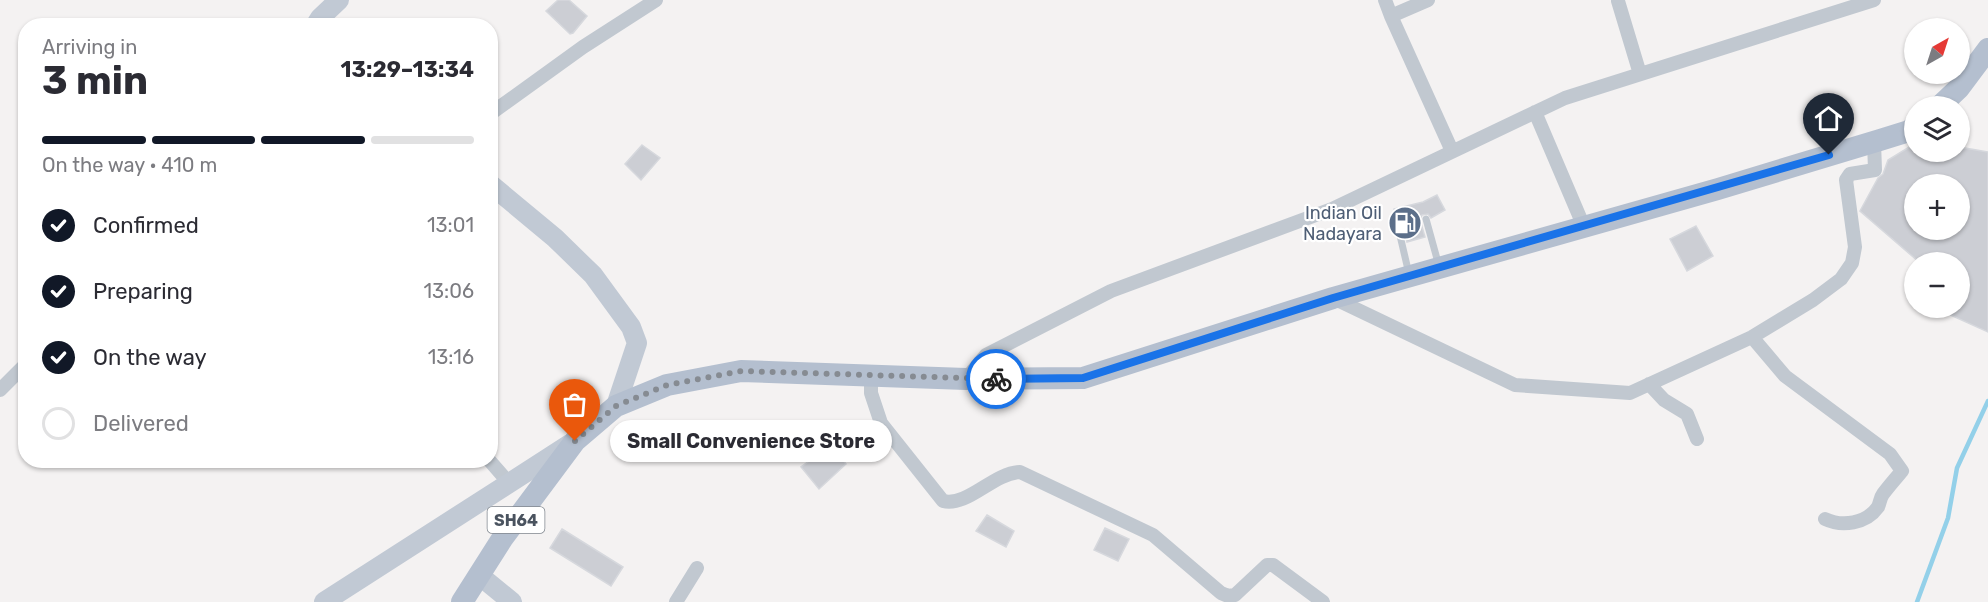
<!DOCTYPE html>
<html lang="en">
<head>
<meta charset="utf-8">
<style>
  body { margin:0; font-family:Rubik,sans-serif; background:#f2f2f3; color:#2b2b33; height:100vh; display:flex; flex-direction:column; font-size:22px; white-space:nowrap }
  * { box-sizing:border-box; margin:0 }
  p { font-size:20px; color:#7c7c81 }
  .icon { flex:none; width:33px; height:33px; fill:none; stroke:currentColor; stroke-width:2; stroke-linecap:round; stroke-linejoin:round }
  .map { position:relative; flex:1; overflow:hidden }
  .sheet { position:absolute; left:18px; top:18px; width:480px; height:450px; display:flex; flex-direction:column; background:#fff; border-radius:24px; box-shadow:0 2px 4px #0004 }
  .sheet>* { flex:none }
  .needle { width:39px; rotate:39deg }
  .fabs { position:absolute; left:1904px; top:18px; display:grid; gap:12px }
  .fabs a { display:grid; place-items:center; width:66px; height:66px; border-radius:50%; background:#fff; box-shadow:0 2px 4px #0004; font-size:30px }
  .pin { position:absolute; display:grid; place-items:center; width:51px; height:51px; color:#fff; margin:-62px -26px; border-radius:50% 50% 50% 0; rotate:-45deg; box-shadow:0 0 6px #0007 }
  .pin .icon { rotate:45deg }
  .courier { position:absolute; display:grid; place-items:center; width:60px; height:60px; margin:-30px; border:4px solid #1a73e8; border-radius:50%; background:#fff; color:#222; box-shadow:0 2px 8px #0007 }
  .bubble { position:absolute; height:42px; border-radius:21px; background:#fff; box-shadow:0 2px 4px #0004; font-size:20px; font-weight:700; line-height:42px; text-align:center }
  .overview em { font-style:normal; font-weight:700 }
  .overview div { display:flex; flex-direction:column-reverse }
  .overview { display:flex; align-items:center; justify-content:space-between; height:102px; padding:0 24px }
  h1 { font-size:39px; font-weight:700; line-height:45px }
  .bar { display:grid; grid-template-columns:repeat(4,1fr); gap:9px 6px; align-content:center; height:72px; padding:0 24px }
  .bar i { height:8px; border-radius:4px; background:#e1e1e2 }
  .bar .selected { background:#111827 }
  .bar p { grid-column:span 4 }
  ol { padding:0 24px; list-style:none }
  li { display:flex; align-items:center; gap:18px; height:66px }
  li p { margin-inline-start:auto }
  li .icon { padding:6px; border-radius:50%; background:#111827; color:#fff; stroke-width:4 }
  li:last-child { color:#7c7c81 }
  li i { width:33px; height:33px; border:3px solid #e1e1e2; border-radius:50% }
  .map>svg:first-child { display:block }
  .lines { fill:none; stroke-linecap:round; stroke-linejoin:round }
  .stream { stroke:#93d0e9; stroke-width:4.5 }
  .building { fill:#ccced4; stroke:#d6d8dd; stroke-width:1.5; fill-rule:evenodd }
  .service { stroke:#c1c8d0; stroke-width:7 }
  .minor { stroke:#c1c8d0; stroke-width:14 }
  .secondary { stroke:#c1c9d4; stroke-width:20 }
  .primary { stroke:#b4bfcf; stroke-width:22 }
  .done { stroke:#868b92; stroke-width:6; stroke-dasharray:0 10.8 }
  .route { stroke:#1a73e8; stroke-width:8 }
  .labels { text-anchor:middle; stroke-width:4.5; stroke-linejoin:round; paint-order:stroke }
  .shield { fill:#fff; stroke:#80878f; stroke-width:1.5 }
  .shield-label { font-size:16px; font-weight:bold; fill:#4a535f }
  .service-label { font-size:18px; fill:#4e5e75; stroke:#fff; text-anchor:end }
</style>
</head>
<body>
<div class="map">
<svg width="1988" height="602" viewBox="0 0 1988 602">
  <rect width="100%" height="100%" fill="#f4f2f2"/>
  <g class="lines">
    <path class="stream" d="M1917 602 1948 518 1957 468 1988 401"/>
  </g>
  <path class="building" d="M558 0H569L587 16 573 33 570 34 546 11Z
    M1914 144V152H1959V147L1988 152V332L1935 308H1959V262H1919L1860 211 1878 178 1883 174 1888 160ZM1914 184H1959V230H1914Z
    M642 145 660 158 641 180 625 164Z
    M1437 195 1445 210 1431 218 1428 214 1422 215 1420 220 1425 237 1407 242 1403 225 1397 221 1394 209 1423 202Z
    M1696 226 1713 256 1687 271 1670 239Z
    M831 445 846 464 819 489 801 467Z
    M987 515 1014 531 1006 547 976 531Z
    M1105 528 1129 539 1118 561 1094 550Z
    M562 529 623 567 611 586 550 548Z"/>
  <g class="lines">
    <path class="service" d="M1426 219 1439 266
      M1398 227 1409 274"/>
    <path class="minor" d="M1385 0 1391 16 1452 151
      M1618 1 1640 74
      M1391 16 1428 0
      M1535 112 1584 227
      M490 114 583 47 656 0
      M1333 298 1515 385 1630 393 1752 337 1813 300 1841 279 1852 263 1855 247 1846 180 1850 174 1875 170 1874 142
      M1752 337 1785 376 1890 454 1902 471C1896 478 1889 486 1883 494 1880 498 1880 503 1878 507 1866 524 1842 527 1825 519
      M871 376V393L881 423 943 501C968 507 993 473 1020 472L1153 535 1221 593 1228 596 1235 595 1267 565H1273L1323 602
      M966 379 986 355 1111 291 1332 209 1565 98 1874 0
      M1649 384 1664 400 1687 414 1697 439
      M0 390 26 364
      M489 460 509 483
      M676 602 697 568"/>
    <path class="secondary" d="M315 26 320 18 339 0
      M490 184 555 238 593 275 631 327 637 343 616 406
      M479 575 512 602
      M324 602 570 444"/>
    <path class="primary" d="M1940 106 1959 88 1988 49
      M462 602 502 539 575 441 616 406 667 385 741 371 966 379 1083 378 1333 298 1718 189 1880 140 1909 131 1914 127"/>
  </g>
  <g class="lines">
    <path class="done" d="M575 441 616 406 667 385 741 371 996 379"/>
    <path class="route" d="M996 379 1083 378 1333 298 1829 155"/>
  </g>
  <defs>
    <g id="fuel-disc" transform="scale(1.725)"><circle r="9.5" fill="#5c6f8a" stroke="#fff"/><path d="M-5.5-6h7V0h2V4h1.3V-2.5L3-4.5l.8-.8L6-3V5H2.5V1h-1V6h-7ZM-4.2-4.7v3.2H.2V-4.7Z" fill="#fff"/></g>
  </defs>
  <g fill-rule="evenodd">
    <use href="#fuel-disc" x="1405" y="223"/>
  </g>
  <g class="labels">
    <rect class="shield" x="487.5" y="507" width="57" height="26" rx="4.5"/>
    <g class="shield-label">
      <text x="516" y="526">SH64</text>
    </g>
    <g class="service-label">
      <text x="1382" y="219">Indian Oil<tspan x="1382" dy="21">Nadayara</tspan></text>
    </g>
  </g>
</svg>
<div class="fabs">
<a><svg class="needle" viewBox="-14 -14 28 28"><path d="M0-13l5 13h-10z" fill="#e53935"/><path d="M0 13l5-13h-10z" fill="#7c7c81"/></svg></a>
<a><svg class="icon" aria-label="layers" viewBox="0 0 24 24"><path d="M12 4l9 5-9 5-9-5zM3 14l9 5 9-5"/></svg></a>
<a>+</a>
<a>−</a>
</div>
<div class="pin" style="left:575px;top:441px;background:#ea580c"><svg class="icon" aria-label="bag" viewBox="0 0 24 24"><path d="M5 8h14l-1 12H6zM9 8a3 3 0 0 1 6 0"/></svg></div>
<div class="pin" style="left:1829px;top:155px;background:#1f2937"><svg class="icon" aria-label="home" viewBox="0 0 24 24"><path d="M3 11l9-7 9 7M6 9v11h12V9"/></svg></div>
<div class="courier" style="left:996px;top:379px"><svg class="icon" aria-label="bike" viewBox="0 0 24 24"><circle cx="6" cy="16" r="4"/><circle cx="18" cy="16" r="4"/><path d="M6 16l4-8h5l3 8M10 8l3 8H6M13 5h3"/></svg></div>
<div class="bubble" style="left:610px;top:420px;width:282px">Small Convenience Store</div>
<section class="sheet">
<div class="overview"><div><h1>3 min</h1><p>Arriving in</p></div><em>13:29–13:34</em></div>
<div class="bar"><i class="selected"></i><i class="selected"></i><i class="selected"></i><i></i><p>On the way · 410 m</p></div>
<ol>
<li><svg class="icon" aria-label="check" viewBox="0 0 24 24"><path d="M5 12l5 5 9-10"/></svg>Confirmed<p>13:01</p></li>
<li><svg class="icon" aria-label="check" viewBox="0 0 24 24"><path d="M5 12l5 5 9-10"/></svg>Preparing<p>13:06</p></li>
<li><svg class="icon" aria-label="check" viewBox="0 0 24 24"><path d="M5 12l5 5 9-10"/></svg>On the way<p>13:16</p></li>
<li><i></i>Delivered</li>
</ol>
</section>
</div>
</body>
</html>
